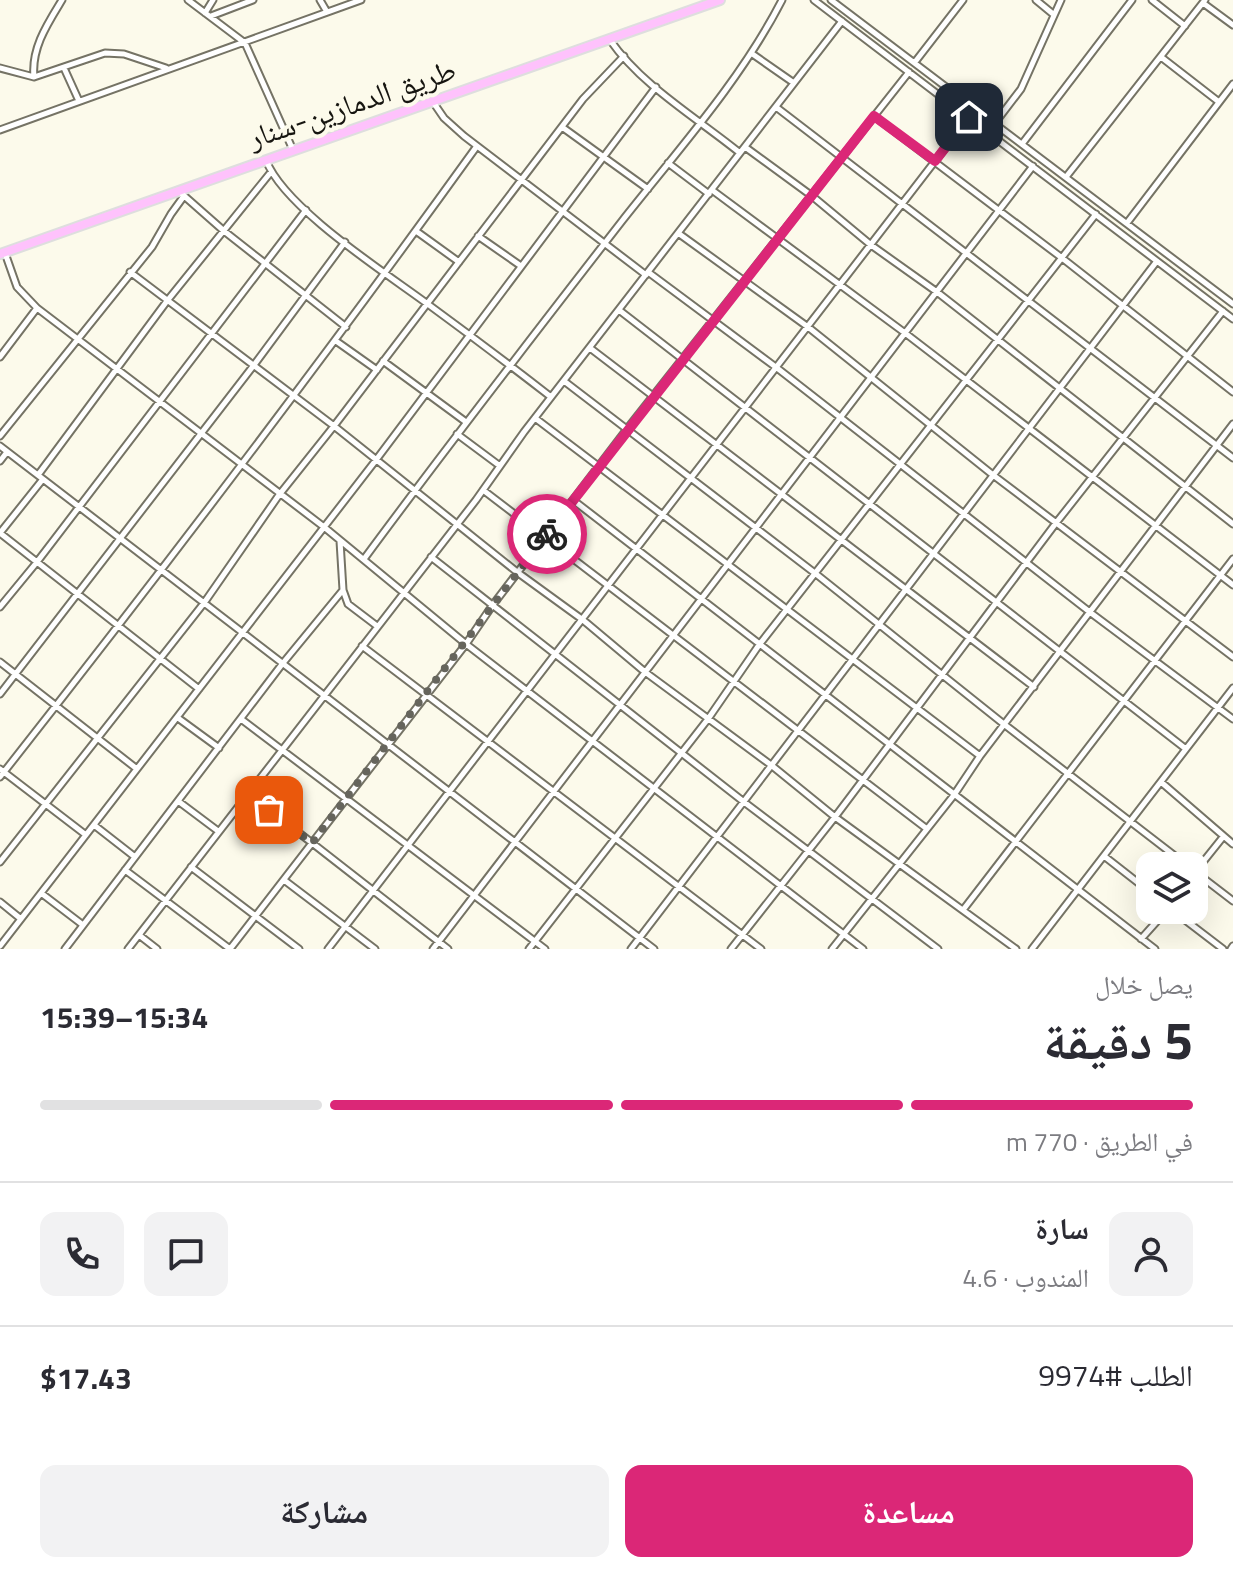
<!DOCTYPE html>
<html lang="ar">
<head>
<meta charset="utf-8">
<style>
  body { margin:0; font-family:"Titillium Web","Noto Naskh Arabic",sans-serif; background:#f2f2f3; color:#2b2b33; direction:rtl; height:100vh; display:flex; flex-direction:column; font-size:30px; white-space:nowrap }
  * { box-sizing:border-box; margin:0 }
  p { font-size:26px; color:#7c7c81 }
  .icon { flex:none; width:44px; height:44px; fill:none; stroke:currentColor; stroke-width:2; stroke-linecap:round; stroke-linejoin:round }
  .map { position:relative; height:949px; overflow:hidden; direction:ltr }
  .sheet { display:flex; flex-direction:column; background:#fff; flex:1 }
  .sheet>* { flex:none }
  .buttons { position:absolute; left:1136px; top:852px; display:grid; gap:16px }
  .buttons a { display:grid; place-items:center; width:72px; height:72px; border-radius:16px; background:#fff; box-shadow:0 8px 32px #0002; font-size:40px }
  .pin { position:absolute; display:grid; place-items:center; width:68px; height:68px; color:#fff; margin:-34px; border-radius:16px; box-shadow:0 4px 12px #0006 }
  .courier { position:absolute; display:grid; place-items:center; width:80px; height:80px; margin:-40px; border:6px solid #db2777; border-radius:50%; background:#fff; color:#222; box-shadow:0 2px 10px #0007 }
  .summary em { font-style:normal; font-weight:700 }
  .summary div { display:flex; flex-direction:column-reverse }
  .summary { display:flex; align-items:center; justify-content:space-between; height:136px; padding:0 40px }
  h1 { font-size:52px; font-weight:700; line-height:60px }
  .bar { display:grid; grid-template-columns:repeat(4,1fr); gap:12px 8px; align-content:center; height:96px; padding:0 40px }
  .bar i { height:10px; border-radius:6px; background:#e1e1e2 }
  .bar .selected { background:#db2777 }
  .bar p { grid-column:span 4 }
  .line { display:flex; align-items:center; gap:20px; padding:0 40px; border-top:2px solid #e1e1e2 }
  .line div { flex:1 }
  .round { display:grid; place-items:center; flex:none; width:84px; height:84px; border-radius:16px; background:#f2f2f3 }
  .action { display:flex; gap:16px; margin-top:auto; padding:16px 40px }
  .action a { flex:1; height:92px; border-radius:16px; background:#db2777; color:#fff; font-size:32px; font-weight:700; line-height:92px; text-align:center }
  .action a+a { background:#f2f2f3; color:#2b2b33 }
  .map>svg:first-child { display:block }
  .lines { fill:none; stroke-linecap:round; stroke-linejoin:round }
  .minor-casing { stroke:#757365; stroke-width:9 }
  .trunk-casing { stroke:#dedede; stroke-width:12 }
  .minor { stroke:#fff; stroke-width:5 }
  .trunk { stroke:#fec2fc; stroke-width:8 }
  .done { stroke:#66655d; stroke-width:8; stroke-dasharray:0 14.4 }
  .route { stroke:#db2777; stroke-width:10 }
  .labels { text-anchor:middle; stroke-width:8; stroke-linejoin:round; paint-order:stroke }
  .street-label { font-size:30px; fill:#161510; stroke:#fcfaeb }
</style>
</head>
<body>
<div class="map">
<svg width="1233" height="949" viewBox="0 0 1233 949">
  <rect width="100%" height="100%" fill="#fcfaeb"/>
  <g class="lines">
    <g class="minor-casing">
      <path id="minor" d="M188 0 245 43 293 150
        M320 0 327 12
        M814 0 1233 319
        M831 0 1233 304
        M1036 0 1053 14
        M1152 0 1185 26
        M1203 3 1233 25
        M205 13 213 0
        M211 16 253 0
        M610 40C642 86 697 118 740 153
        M751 53 794 83
        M1161 57 1219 102
        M915 62 963 0
        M0 68 34 77 105 53 124 54 166 68
        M64 68 79 101
        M34 77C31 48 48 23 62 0
        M433 102 444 118 464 136 646 275
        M776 107 1233 458
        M874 116 1062 258 1233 392
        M995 123 1021 89 1061 0
        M562 127 648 189
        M0 130 361 0
        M1022 144 1132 0
        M745 147 812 196 871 245 937 292 1233 524
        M266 160C284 208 386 273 429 305 470 335 511 366 551 397
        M668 163 709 194
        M1066 177 1205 0
        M712 190 905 333 1233 585
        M182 194 224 231 346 327
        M1127 223 1233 84
        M416 231 459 262
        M678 233 808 327 993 475 1233 657
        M478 236 521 266
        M5 253 17 287 37 308 324 527 466 644 863 949
        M130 272 334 426 517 572 583 620 645 672 771 765 835 817 1016 949
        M648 272 777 368 1091 613 1233 719
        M619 310 1186 749
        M336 341 377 370
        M590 348 1034 687
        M0 357 37 308
        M383 361 466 422
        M564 381 816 574 1005 725 1188 866
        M535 418 980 756
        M457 434 500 466
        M0 436 152 247 171 214 184 196
        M0 446 654 949
        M0 461 7 452
        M38 475 167 301 271 172
        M483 490 927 829
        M573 500 1155 949
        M0 533 199 689
        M0 533 43 479
        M340 541 343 590 348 604 377 626
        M431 557 744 802 938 949
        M364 559C448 445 535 333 622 221 678 150 741 80 782 0
        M0 607 37 562 306 210
        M362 646 761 949
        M0 662 137 769
        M0 694 254 365 345 242
        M178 718 219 748
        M241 719 545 949
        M0 769 86 835
        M0 777C163 570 323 360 477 146
        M1161 782 1233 844
        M248 793 448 949
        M178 801 218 831
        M94 825 135 857
        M1104 856 1150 892
        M0 862 204 603 279 495 334 426 583 99 624 56
        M191 867 299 949
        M125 870 230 949
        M1194 871 1233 901
        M1195 872 1223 837
        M284 880 375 949
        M41 893 83 925
        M0 902 21 919
        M963 910 1233 559
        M1172 910 1223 949
        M139 935 157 949
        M1141 939 1167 910
        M0 946 376 460 656 87
        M65 949 283 663 343 590
        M128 949 476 500 524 432 842 21
        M230 949 466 644 492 606 627 429 909 72
        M328 949 969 117
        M433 949 1033 166
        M529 949 708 719 759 645 1096 214
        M631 949 1157 261
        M731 949 835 817 1056 523 1223 311
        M832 949 954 795 980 756 1233 424
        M1032 949 1233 688
        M1231 949 1233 946"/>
    </g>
    <g class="trunk-casing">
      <path id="trunk" d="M0 254 720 0"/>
    </g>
    <use href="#minor" class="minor"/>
    <use href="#trunk" class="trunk"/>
  </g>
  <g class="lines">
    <path class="done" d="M269 810 312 843 547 534"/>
    <path class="route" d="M547 534 874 116 935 161 969 117"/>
  </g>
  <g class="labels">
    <g class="street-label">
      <text transform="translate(352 104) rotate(-19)" y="10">طريق الدمازين-سنار</text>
    </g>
  </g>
</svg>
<div class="buttons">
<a><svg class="icon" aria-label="layers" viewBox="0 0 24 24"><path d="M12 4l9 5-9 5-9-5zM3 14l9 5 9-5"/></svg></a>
</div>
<div class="pin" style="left:269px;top:810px;background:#ea580c"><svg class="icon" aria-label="bag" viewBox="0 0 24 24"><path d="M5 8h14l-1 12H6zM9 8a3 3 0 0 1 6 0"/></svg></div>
<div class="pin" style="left:969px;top:117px;background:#1f2937"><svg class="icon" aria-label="home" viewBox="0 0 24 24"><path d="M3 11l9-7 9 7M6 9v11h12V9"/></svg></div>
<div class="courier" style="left:547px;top:534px"><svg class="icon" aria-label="bike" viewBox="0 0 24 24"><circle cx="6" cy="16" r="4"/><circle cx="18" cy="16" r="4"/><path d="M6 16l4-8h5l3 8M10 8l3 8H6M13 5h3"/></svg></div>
</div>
<section class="sheet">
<div class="summary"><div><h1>5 دقيقة</h1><p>يصل خلال</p></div><em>15:34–15:39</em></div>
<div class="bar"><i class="selected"></i><i class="selected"></i><i class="selected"></i><i></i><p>في الطريق · 770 m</p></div>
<div class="line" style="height:144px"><a class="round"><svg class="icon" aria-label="person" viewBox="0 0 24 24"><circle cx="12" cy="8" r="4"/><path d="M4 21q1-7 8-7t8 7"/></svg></a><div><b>سارة</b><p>المندوب · 4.6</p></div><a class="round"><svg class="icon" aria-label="chat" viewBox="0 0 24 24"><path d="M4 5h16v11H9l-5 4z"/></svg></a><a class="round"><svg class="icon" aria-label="phone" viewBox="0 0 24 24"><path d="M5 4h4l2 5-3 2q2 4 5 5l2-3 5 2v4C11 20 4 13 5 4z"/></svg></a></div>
<div class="line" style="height:104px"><div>الطلب #9974</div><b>$17.43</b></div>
<div class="action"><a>مساعدة</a><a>مشاركة</a></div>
</section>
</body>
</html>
